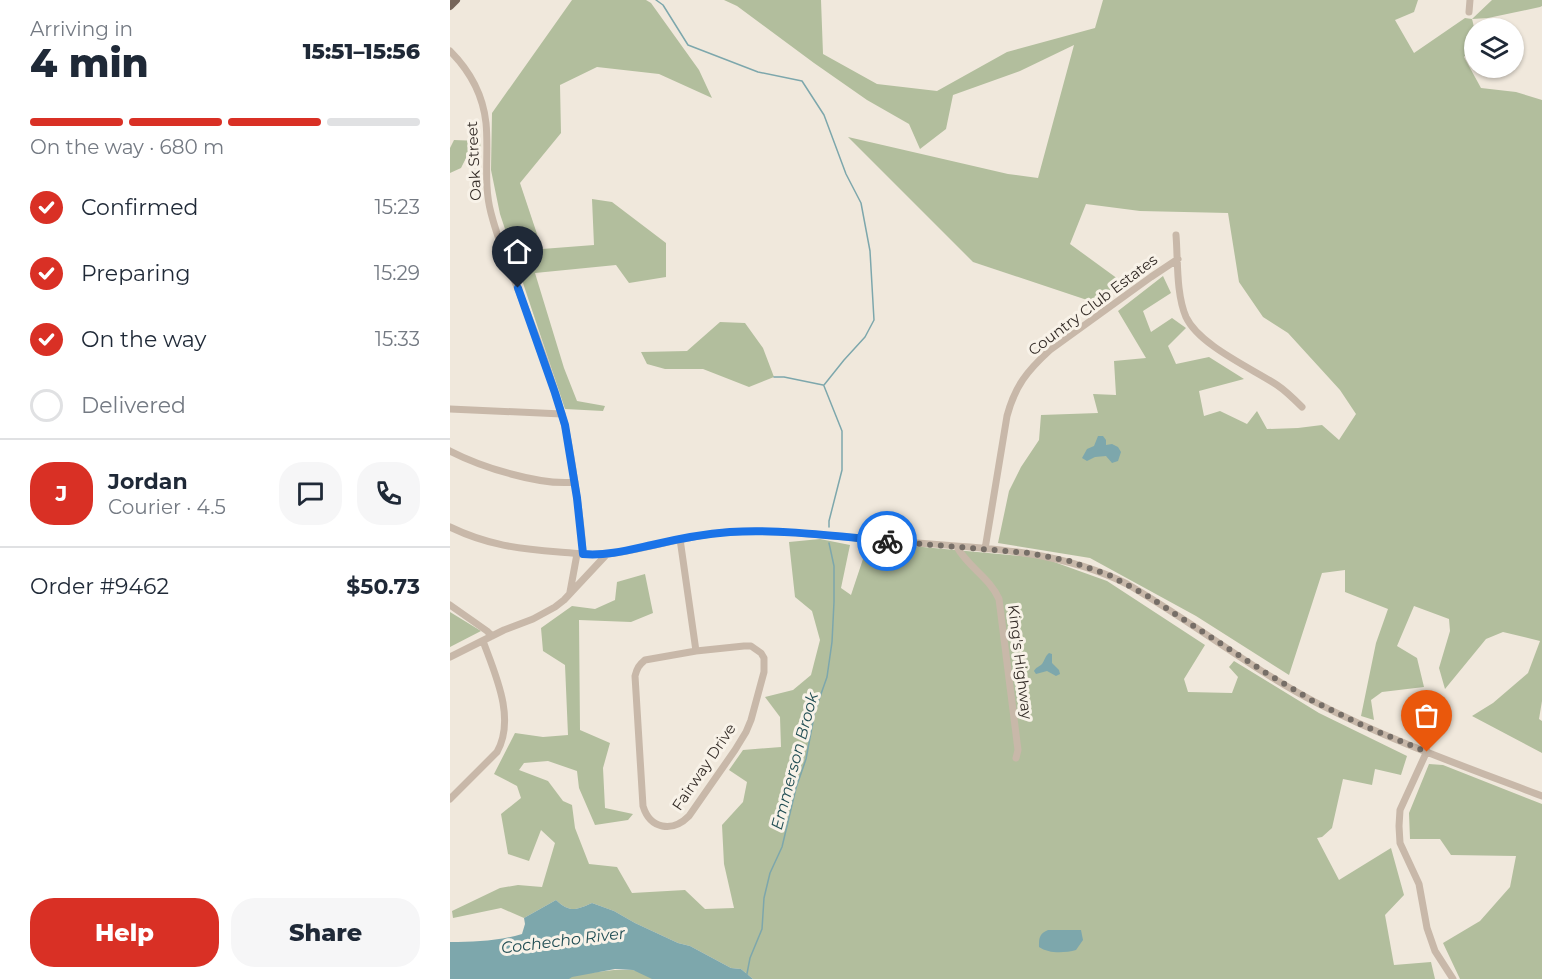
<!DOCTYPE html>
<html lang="en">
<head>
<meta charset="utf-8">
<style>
  body { margin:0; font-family:Montserrat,sans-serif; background:#f6f6f7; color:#1f2937; height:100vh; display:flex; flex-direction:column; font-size:22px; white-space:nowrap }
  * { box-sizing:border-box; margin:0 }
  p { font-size:20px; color:#747a83 }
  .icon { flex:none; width:33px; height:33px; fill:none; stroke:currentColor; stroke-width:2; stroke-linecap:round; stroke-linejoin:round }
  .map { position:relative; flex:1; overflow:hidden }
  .side { display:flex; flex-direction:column; background:#fff; width:450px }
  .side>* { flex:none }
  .controls { position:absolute; left:1014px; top:18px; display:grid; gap:12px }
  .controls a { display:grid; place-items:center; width:60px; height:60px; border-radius:50%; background:#fff; box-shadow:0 2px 4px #0004; font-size:30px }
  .pin { position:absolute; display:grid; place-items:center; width:51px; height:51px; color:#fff; margin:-62px -26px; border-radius:50% 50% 50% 0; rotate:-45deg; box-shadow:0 0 6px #0007 }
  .pin .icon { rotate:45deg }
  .courier { position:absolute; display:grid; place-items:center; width:60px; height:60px; margin:-30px; border:4px solid #1a73e8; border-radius:50%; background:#fff; color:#222; box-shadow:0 2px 8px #0007 }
  .overview em { font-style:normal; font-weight:800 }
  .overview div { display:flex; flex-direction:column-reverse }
  .overview { display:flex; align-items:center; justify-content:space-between; height:102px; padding:0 30px }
  h1 { font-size:39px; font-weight:800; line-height:45px }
  .bar { display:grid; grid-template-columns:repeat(4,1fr); gap:9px 6px; align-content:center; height:72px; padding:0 30px }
  .bar i { height:8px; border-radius:4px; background:#e0e1e3 }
  .bar .current { background:#d93025 }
  .bar p { grid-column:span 4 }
  .line { display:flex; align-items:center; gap:15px; padding:0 30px; border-top:2px solid #e0e1e3 }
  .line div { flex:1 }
  .round { display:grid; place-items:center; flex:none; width:63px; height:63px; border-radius:24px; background:#f6f6f7 }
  ol { padding:0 30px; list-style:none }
  li { display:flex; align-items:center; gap:18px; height:66px }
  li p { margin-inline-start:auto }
  li .icon { padding:6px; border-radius:50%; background:#d93025; color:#fff; stroke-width:4 }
  li:last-child { color:#747a83 }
  li i { width:33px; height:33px; border:3px solid #e0e1e3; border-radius:50% }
  .action { display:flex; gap:12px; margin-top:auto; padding:12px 30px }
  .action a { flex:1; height:69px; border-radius:24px; background:#d93025; color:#fff; font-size:24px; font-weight:800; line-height:69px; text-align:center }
  .action a+a { background:#f6f6f7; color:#1f2937 }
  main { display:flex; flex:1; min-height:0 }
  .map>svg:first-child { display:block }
  .green { fill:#b2be9d }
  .water { fill:#7da7ac }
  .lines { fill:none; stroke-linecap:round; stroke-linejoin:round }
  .stream { stroke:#7da7ac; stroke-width:1.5 }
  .minor { stroke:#c8b8a9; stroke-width:7 }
  .major { stroke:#76655a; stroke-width:8 }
  .done { stroke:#766e67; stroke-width:6; stroke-dasharray:0 10.8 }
  .route { stroke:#1a73e8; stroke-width:8 }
  .labels { text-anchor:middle; stroke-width:6; stroke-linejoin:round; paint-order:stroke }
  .street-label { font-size:15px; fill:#352d28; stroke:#f8f2e8 }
  .water-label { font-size:16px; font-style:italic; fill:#214e54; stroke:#f8f2e8 }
</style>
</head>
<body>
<main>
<section class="side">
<div class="overview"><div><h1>4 min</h1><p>Arriving in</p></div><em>15:51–15:56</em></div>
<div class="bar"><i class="current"></i><i class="current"></i><i class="current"></i><i></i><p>On the way · 680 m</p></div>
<ol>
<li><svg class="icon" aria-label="check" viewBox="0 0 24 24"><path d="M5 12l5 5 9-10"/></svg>Confirmed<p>15:23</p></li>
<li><svg class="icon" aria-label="check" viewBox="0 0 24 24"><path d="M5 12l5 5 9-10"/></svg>Preparing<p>15:29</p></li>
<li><svg class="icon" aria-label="check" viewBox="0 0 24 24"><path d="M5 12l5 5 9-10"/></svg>On the way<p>15:33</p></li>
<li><i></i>Delivered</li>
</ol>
<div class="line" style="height:108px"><b class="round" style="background:#d93025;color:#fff">J</b><div><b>Jordan</b><p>Courier · 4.5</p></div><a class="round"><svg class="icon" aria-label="chat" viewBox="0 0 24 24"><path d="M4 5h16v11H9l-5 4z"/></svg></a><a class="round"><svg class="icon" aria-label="phone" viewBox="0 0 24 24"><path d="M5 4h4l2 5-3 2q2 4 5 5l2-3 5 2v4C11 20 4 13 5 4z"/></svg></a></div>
<div class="line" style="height:78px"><div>Order #9462</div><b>$50.73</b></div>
<div class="action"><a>Help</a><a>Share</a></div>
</section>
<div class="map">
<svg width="1092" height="979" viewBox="0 0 1092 979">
  <rect width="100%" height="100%" fill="#f0e8dc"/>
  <path class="green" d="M122 0H196L201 3 249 70 262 98 209 74 147 67 110 85 111 133 70 183 92 249 144 245 142 199 162 202 216 243V277L179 283 166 265 85 273 114 368 127 401 155 406 153 411 115 409 50 214 41 170 42 113Z
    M274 0H371L373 54 427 84 487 91 557 52 645 28 653 0H968L964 12 945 20 964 53 1015 18 1022 19 1042 0H1092V6L1090 7 1038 18 1022 19C1027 37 1024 42 1014 57L1031 88 1066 92 1092 100V701L1089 719 1092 721V753L1022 716 1043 703 1078 673 1090 641 1053 632 1036 639 995 689 989 668 1000 631 999 619 964 606 947 646 967 658 974 687 932 692 921 700 924 720 911 716 926 643 938 609 895 592V570L872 573 839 675 746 616 640 558 548 543 559 491 571 467 589 440 591 415 648 413 643 394 666 395 664 361 696 358 668 311 713 276 721 293 693 311 701 332 722 318 736 328 718 346 726 364 759 357 794 379 749 391 754 416 770 411 797 424 807 411 817 429 848 428 872 425 889 440 906 414 890 390 838 333 813 317 789 282 778 213 690 211 636 204 620 244 668 279 649 304 523 262 398 137 558 174 588 178 624 45 570 71 503 95 496 129 470 149 459 124 417 100 364 63 287 6Z
    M4 140 30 141 31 154 17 156 11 168 0 173V148Z
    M270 322 295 323 313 348 324 377 299 387 253 369H215L197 364 191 352 237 351Z
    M370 539 400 545 391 588 401 595 417 547 429 546 440 544 593 558 657 581 755 645 734 679 738 692 782 693 788 677 779 667 784 661 869 713 957 756 951 775 925 769 922 785 893 779 882 828 872 837 867 838 889 880 941 848 954 895 935 915 944 965 981 962 985 979H303L291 969 281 968 240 946 228 943 185 923 164 911 142 903C126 910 120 913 106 900L74 918 51 908 3 918 2 911 50 888 68 885 92 887 105 843 91 830 79 861 58 854 51 814 71 798 67 786 44 774 65 733 93 737 118 735 115 665 93 651 91 628 122 606 145 609 165 600 167 582 195 574 203 613 181 622 129 620 130 730 160 743 153 768 155 808 183 814 178 820 145 825 129 788 127 771 98 761 74 763 69 770 98 781 113 801 122 805 125 828 139 864 167 867 182 893 235 890 255 909 284 908 274 864 272 825 293 802 297 782 279 770 293 750 331 747 330 717 315 697 343 690 361 675 370 640 362 611 345 597 339 542Z
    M0 612 31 631 0 647Z
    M979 764 993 765 1092 804V979H1010L993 943 1030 921 1060 887 1066 856 1001 855 990 839H960L959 813Z
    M164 970H183L216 979H87Z"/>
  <path class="water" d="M648 436H653L656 440V445L662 444 668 447 671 452 668 461 662 463 656 456 645 457 637 461 632 458 637 449 644 446Z
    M599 653 602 654V663L609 670 610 674 606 676 597 671 586 674 584 671C586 667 589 667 592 664 595 660 595 656 599 653Z
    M106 900C120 913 126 910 142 903L164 911 185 923 228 943 240 946 281 968 291 969 303 979H202L183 970 165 969 122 977 119 979H0V942C25 942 48 941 72 934L75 924 74 918Z
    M598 930H631L633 940 626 950C615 953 599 954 589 947 589 938 589 934 598 930Z"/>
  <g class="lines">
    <path class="stream" d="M206 0 213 5 238 45 308 72 352 81 374 115 396 174 411 203 420 251 424 320 415 337 394 360 374 385
      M324 377H334L373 385
      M374 386 392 431V470L379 521V527
      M296 979 300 958 312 929 314 898 320 873 332 847 346 788 356 759 365 711 377 677 382 642 384 602V566L379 543"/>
    <path class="minor" d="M1019 12 1020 0
      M0 51C20 71 33 95 36 123 39 153 33 183 41 213 49 245 63 276 75 307 89 342 102 379 112 415 118 435 121 456 124 477 128 503 132 528 133 554
      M726 235C728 260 726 294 736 317 749 345 801 368 827 385 836 391 844 399 852 407
      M0 409 112 414
      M0 451C31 467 90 486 125 482
      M0 527C37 545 69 549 109 552 126 553 143 556 159 554 200 548 238 535 279 532 334 529 388 537 442 541 523 548 603 547 677 584 741 621 800 668 865 702 938 740 1016 767 1092 796
      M230 539 246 651 294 646H301L311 653 314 658V672L301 720 296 732 285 750 239 816C222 833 200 829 193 806L185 676C187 668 189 665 195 660L246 651
      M507 547C518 567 540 578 549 599L568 750 566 758
      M535 549 557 416C565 386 577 371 600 350L701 277 728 259
      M120 592 127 554
      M0 605 37 631 42 636
      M0 657 54 630 83 619 105 607 114 600 157 554
      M977 751 950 810 949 826 950 843 969 884 977 928 985 951 1003 979
      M0 799 47 752C66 718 45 674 33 641"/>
    <path class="major" d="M0 6 6 0"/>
  </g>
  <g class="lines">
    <path class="done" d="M437 541 579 553 619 561 659 575 696 595 816 673 863 701 914 726 977 752"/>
    <path class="route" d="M68 288 105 393 115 425 127 498 133 554C157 556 179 550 202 545 227 539 253 534 280 532 332 529 385 536 437 541"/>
  </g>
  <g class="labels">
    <g class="street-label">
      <text transform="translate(24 161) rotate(-93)" y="5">Oak Street</text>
      <text transform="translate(643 305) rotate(-37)" y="5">Country Club Estates</text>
      <text transform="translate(570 662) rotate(83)" y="5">King's Highway</text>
      <text transform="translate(254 767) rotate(-56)" y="5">Fairway Drive</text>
    </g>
    <g class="water-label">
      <text transform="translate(344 761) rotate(-75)" y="6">Emmerson Brook</text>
      <text transform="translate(113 940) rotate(-7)" y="6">Cochecho River</text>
    </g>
  </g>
</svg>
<div class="controls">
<a><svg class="icon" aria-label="layers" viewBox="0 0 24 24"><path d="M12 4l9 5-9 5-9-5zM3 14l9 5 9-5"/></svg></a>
</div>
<div class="pin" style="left:977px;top:752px;background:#ea580c"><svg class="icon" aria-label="bag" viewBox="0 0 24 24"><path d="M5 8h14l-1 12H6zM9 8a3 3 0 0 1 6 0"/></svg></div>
<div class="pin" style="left:68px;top:288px;background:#1f2937"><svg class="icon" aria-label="home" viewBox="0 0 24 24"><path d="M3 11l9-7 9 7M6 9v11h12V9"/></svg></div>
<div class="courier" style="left:437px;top:541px"><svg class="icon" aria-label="bike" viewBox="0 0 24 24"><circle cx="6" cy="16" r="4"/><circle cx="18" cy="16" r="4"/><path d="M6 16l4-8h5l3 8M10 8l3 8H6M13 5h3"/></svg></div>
</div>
</main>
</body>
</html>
